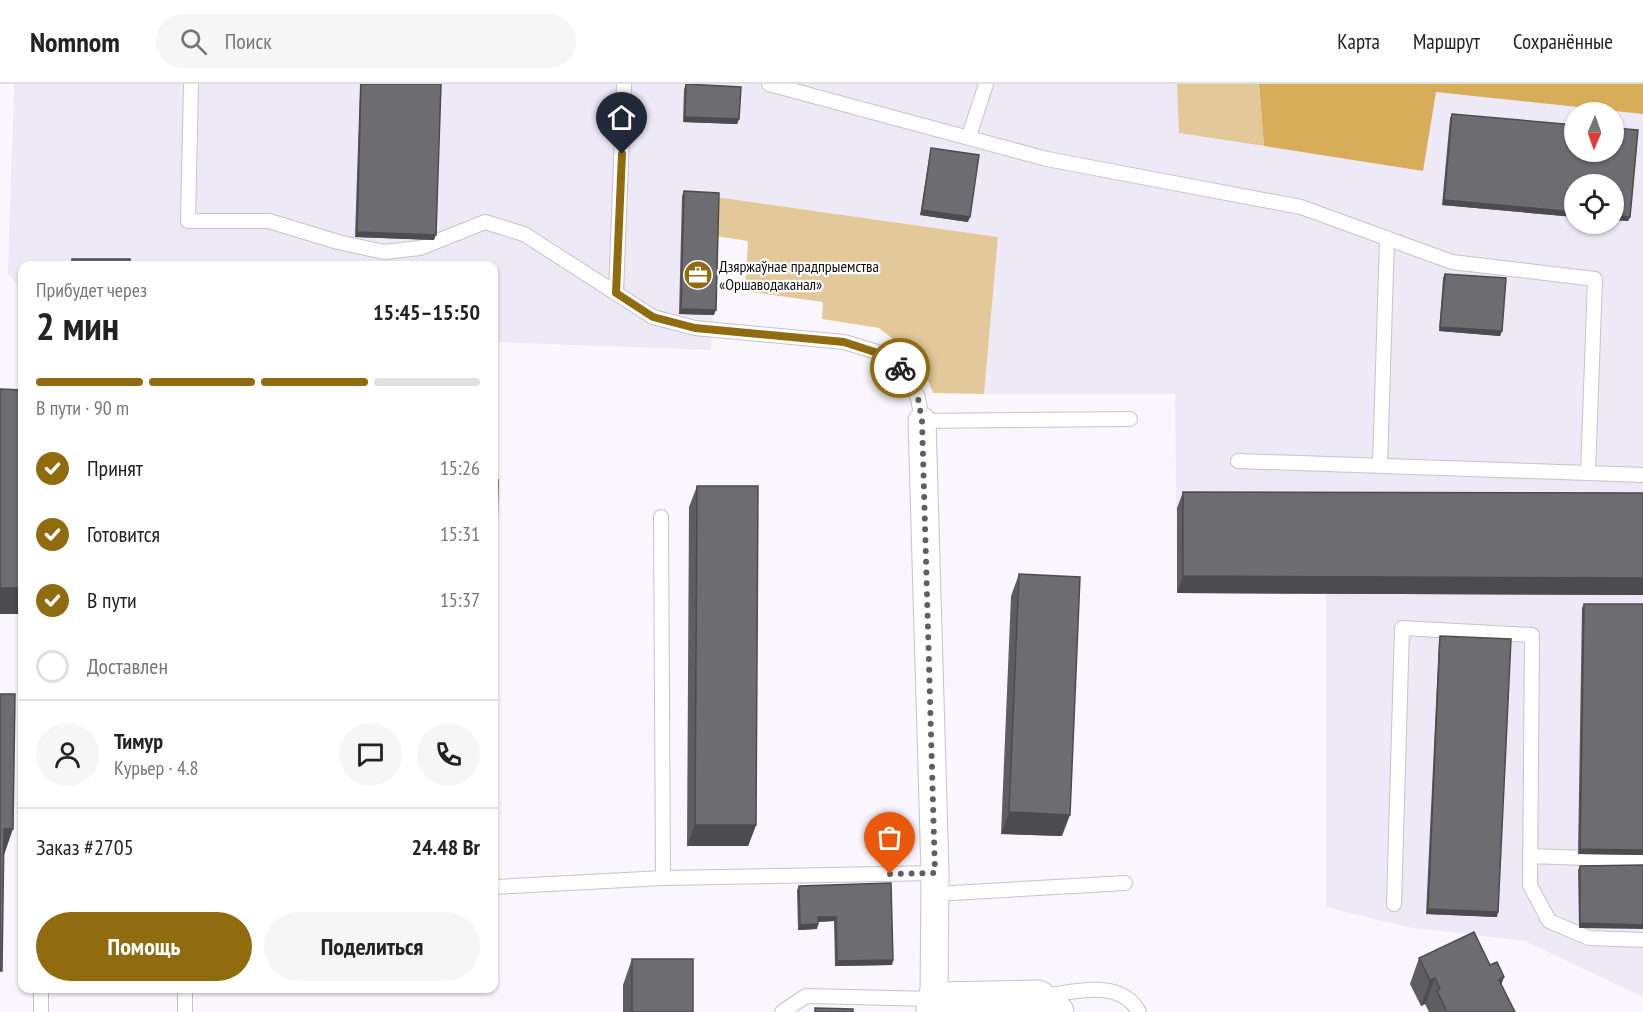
<!DOCTYPE html>
<html lang="ru">
<head>
<meta charset="utf-8">
<style>
  body { margin:0; font-family:"PT Sans Narrow",sans-serif; background:#f6f6f6; color:#222; height:100vh; display:flex; flex-direction:column; font-size:22px; white-space:nowrap }
  * { box-sizing:border-box; margin:0 }
  p { font-size:20px; color:#767676 }
  .icon { flex:none; width:33px; height:33px; fill:none; stroke:currentColor; stroke-width:2; stroke-linecap:round; stroke-linejoin:round }
  .map { position:relative; flex:1; overflow:hidden }
  .drawer { position:absolute; left:18px; top:177px; width:480px; height:732px; display:flex; flex-direction:column; background:#fff; border-radius:12px; box-shadow:0 2px 4px #0004 }
  .drawer>* { flex:none }
  .needle { width:39px; rotate:182deg }
  .buttons { position:absolute; left:1564px; top:18px; display:grid; gap:12px }
  .buttons a { display:grid; place-items:center; width:60px; height:60px; border-radius:50%; background:#fff; box-shadow:0 2px 4px #0004; font-size:30px }
  .pin { position:absolute; display:grid; place-items:center; width:51px; height:51px; color:#fff; margin:-62px -26px; border-radius:50% 50% 50% 0; rotate:-45deg; box-shadow:0 0 6px #0007 }
  .pin .icon { rotate:45deg }
  .courier { position:absolute; display:grid; place-items:center; width:60px; height:60px; margin:-30px; border:4px solid #906b10; border-radius:50%; background:#fff; color:#222; box-shadow:0 2px 8px #0007 }
  .overview em { font-style:normal; font-weight:800 }
  .overview div { display:flex; flex-direction:column-reverse }
  .overview { display:flex; align-items:center; justify-content:space-between; height:102px; padding:0 18px }
  h1 { font-size:39px; font-weight:800; line-height:45px }
  .bar { display:grid; grid-template-columns:repeat(4,1fr); gap:9px 6px; align-content:center; height:72px; padding:0 18px }
  .bar i { height:8px; border-radius:4px; background:#e0e0e0 }
  .bar .on { background:#906b10 }
  .bar p { grid-column:span 4 }
  .line { display:flex; align-items:center; gap:15px; padding:0 18px; border-top:2px solid #e0e0e0 }
  .line div { flex:1 }
  .round { display:grid; place-items:center; flex:none; width:63px; height:63px; border-radius:32px; background:#f6f6f6 }
  ol { padding:0 18px; list-style:none }
  li { display:flex; align-items:center; gap:18px; height:66px }
  li p { margin-inline-start:auto }
  li .icon { padding:6px; border-radius:50%; background:#906b10; color:#fff; stroke-width:4 }
  li:last-child { color:#767676 }
  li i { width:33px; height:33px; border:3px solid #e0e0e0; border-radius:50% }
  .cta { display:flex; gap:12px; margin-top:auto; padding:12px 18px }
  .cta a { flex:1; height:69px; border-radius:36px; background:#906b10; color:#fff; font-size:24px; font-weight:800; line-height:69px; text-align:center }
  .cta a+a { background:#f6f6f6; color:#222 }
  header { display:flex; align-items:center; gap:36px; box-sizing:border-box; height:84px; padding:0 30px; background:#fff; border-bottom:2px solid #e0e0e0 }
  header strong { font-size:28px }
  nav { display:flex; gap:33px; margin-inline-start:auto; font-size:21px }
  .search { width:420px; height:54px; background:#f6f6f6; display:flex; align-items:center; gap:15px; box-sizing:border-box; padding:0 21px; border-radius:33px; color:#767676; font-size:22px }
  .map>svg:first-child { display:block }
  .built { fill:#eee9f6; fill-rule:evenodd }
  .green { fill:#e3c999 }
  .forest { fill:#d7ad59 }
  .lines { fill:none; stroke-linecap:round; stroke-linejoin:round }
  .lane-casing { stroke:#c5c3c9; stroke-width:16 }
  .street-casing { stroke:#c5c3c9; stroke-width:29 }
  .secondary-casing { stroke:#c5c3c9; stroke-width:35 }
  .lane { stroke:#fff; stroke-width:14 }
  .street { stroke:#fff; stroke-width:27 }
  .secondary { stroke:#fff; stroke-width:33 }
  .wall { fill:#5e5d61 }
  .shaded-wall { fill:#4c4c4f }
  .building { fill:#6d6c71; stroke:#4c4c4f; stroke-width:1.5 }
  .done { stroke:#605e62; stroke-width:6; stroke-dasharray:0 10.8 }
  .route { stroke:#906b10; stroke-width:8 }
  .labels { text-anchor:middle; stroke-width:4.5; stroke-linejoin:round; paint-order:stroke }
  .poi-label { font-size:16px; fill:#0d0c0e; stroke:#fff; text-anchor:start }
</style>
</head>
<body>
<header>
<strong>Nomnom</strong>
<div class="search"><svg class="icon" aria-label="search" viewBox="0 0 24 24"><circle cx="10" cy="10" r="6"/><path d="M15 15l6 6"/></svg>Поиск</div>
<nav><a>Карта</a><a>Маршрут</a><a>Сохранённые</a></nav>
</header>
<div class="map">
<svg width="1643" height="928" viewBox="0 0 1643 928">
  <rect width="100%" height="100%" fill="#f9f7fd"/>
  <path class="built" d="M14 0H1177L1180 49 1422 87 1435 7 1643 30V913L1525 857 1407 843 1326 823V509H1177L1175 310H984L998 153 718 113 711 266 494 258V182H22V209L8 189ZM1575 28H1614V68H1575ZM1575 100H1614V140H1575Z"/>
  <path class="green" d="M1177 0H1259L1264 62 1179 49Z
    M717 113 998 153 984 310 933 309 920 277 879 244 822 235 823 218 745 207 748 157 716 152Z"/>
  <path class="forest" d="M1259 0H1643V30L1436 8 1423 87 1264 62Z"/>
  <g class="lines">
    <g class="lane-casing">
      <path id="lane" d="M191 0 188 137H269L338 158 384 168 420 164 485 138 524 150 653 233 695 244 844 258 887 271 906 290 918 314 922 337 1130 335
        M769 0 1047 75 1301 123 1452 178 1595 195 1588 389 1238 377
        M969 52 986 0
        M616 209 624 0
        M1380 382 1387 154
        M1588 389 1643 391
        M661 433 663 794
        M1530 772 1643 776
        M494 803 663 794 935 789
        M935 810 1125 799
        M1394 820 1402 544 1532 551 1530 801 1549 837 1589 854 1643 856
        M1043 912C1074 908 1121 894 1139 928
        M41 928V904
        M185 928V904
        M782 928 806 912 934 915"/>
    </g>
    <g class="street-casing">
      <path id="street" d="M922 337 935 789 934 915"/>
    </g>
    <g class="secondary-casing">
      <path id="secondary" d="M933 928 934 915 1038 913 1057 928"/>
    </g>
    <use href="#lane" class="lane"/>
    <use href="#street" class="street"/>
    <use href="#secondary" class="secondary"/>
  </g>
  <path class="wall" d="M360 0H441L434 156 355 153Z
    M686 0 739 35 737 40 683 38 684 5Z
    M1452 30 1575 41V68H1614V44L1638 46 1630 133 1628 137 1614 136V100H1575V133L1442 121 1450 34Z
    M931 64 968 138 920 131 930 69Z
    M684 107 714 231 679 230 682 112Z
    M1445 190 1502 247 1500 252 1439 247 1443 194Z
    M697 402 756 741 748 762H687L689 423Z
    M1183 408 1643 409V511L1177 509V424Z
    M1019 490 1062 752 1001 750 1011 512Z
    M1584 520H1643V771L1578 770 1582 524Z
    M1440 552 1497 833 1426 830 1439 556Z
    M1643 781 1579 844 1578 786 1580 782Z
    M799 802 893 876 892 881 835 882 834 837 818 838 817 845 798 846 797 806Z
    M1419 874 1490 881 1501 901 1515 928H1429L1425 920 1421 922 1410 900Z
    M632 875 693 928H623V901Z"/>
  <path class="shaded-wall" d="M685 33 739 35 737 40 683 38Z
    M1444 116 1575 128V133L1442 121Z
    M922 126 970 133 968 138 920 131Z
    M1614 131 1630 133 1628 137 1614 136Z
    M357 148 436 151 434 156 355 153Z
    M681 225 716 226 714 231 679 230Z
    M1440 243 1502 247 1500 252 1439 247Z
    M1183 492 1643 494V511L1177 509Z
    M0 504H22V530H0Z
    M1009 728 1070 731 1062 752 1001 750Z
    M695 741H756L748 762H687Z
    M4 745H13L4 771Z
    M1580 765 1643 766V771L1578 770Z
    M1428 825 1498 828 1497 833 1426 830Z
    M818 833H836L834 837 817 838Z
    M1580 839 1643 841V845L1579 844Z
    M818 840 817 845 798 846 800 841Z
    M893 876 892 881 835 882 837 877Z
    M1504 893 1495 919 1499 896Z
    M1435 894 1425 920 1421 922 1430 896Z"/>
  <path class="building" d="M361 0H441L436 151 357 148Z
    M686 0 741 3 739 35 685 33Z
    M1452 30 1575 41V68H1614V44L1638 46 1630 133 1614 131V100H1575V128L1444 116Z
    M931 64 979 71 970 133 922 126Z
    M684 107 719 109 716 226 681 225Z
    M72 175H130V182H72Z
    M1445 190 1506 194 1502 247 1440 243Z
    M0 305 22 306V504H0Z
    M494 396H498L494 608Z
    M697 402H758L756 741H695Z
    M1183 408 1643 409V494L1183 492Z
    M1019 490 1080 493 1070 731 1009 728Z
    M1584 520H1643V766L1580 765Z
    M1440 552 1511 555 1498 828 1428 825Z
    M0 610H15L13 745H4L2 887H0Z
    M1643 781V841L1580 839V782Z
    M891 799 893 876 837 877 836 833H818V840L800 841 799 802Z
    M1474 848 1490 881 1497 878 1504 893 1499 896 1515 928H1447L1437 907 1440 905 1435 894 1430 896 1419 874Z
    M632 875H693V928H632Z
    M815 924 853 925V928H815Z"/>
  <g class="lines">
    <path class="done" d="M890 790 935 789 922 337 918 314 900 284"/>
    <path class="route" d="M622 70 616 209 653 233 695 244 844 258 887 272 900 284"/>
  </g>
  <defs>
    <g id="office-disc" transform="scale(1.5)"><circle r="9.5" fill="#906b10" stroke="#fff"/><path d="M-6-3h4V-5.5h4V-3h4V5H-6ZM-1-4.5V-3h2v-1.5ZM-6 0V1H6V0Z" fill="#fff"/></g>
  </defs>
  <g fill-rule="evenodd">
    <use href="#office-disc" x="698" y="191"/>
  </g>
  <g class="labels">
    <g class="poi-label">
      <text x="719" y="188">Дзяржаўнае прадпрыемства<tspan x="719" dy="18">«Оршаводаканал»</tspan></text>
    </g>
  </g>
</svg>
<div class="buttons">
<a><svg class="needle" viewBox="-14 -14 28 28"><path d="M0-13l5 13h-10z" fill="#e53935"/><path d="M0 13l5-13h-10z" fill="#767676"/></svg></a>
<a><svg class="icon" aria-label="locate" viewBox="0 0 24 24"><circle cx="12" cy="12" r="6"/><path d="M12 2v4M12 18v4M2 12h4M18 12h4"/></svg></a>
</div>
<div class="pin" style="left:890px;top:790px;background:#ea580c"><svg class="icon" aria-label="bag" viewBox="0 0 24 24"><path d="M5 8h14l-1 12H6zM9 8a3 3 0 0 1 6 0"/></svg></div>
<div class="pin" style="left:622px;top:70px;background:#1f2937"><svg class="icon" aria-label="home" viewBox="0 0 24 24"><path d="M3 11l9-7 9 7M6 9v11h12V9"/></svg></div>
<div class="courier" style="left:900px;top:284px"><svg class="icon" aria-label="bike" viewBox="0 0 24 24"><circle cx="6" cy="16" r="4"/><circle cx="18" cy="16" r="4"/><path d="M6 16l4-8h5l3 8M10 8l3 8H6M13 5h3"/></svg></div>
<section class="drawer">
<div class="overview"><div><h1>2 мин</h1><p>Прибудет через</p></div><em>15:45–15:50</em></div>
<div class="bar"><i class="on"></i><i class="on"></i><i class="on"></i><i></i><p>В пути · 90 m</p></div>
<ol>
<li><svg class="icon" aria-label="check" viewBox="0 0 24 24"><path d="M5 12l5 5 9-10"/></svg>Принят<p>15:26</p></li>
<li><svg class="icon" aria-label="check" viewBox="0 0 24 24"><path d="M5 12l5 5 9-10"/></svg>Готовится<p>15:31</p></li>
<li><svg class="icon" aria-label="check" viewBox="0 0 24 24"><path d="M5 12l5 5 9-10"/></svg>В пути<p>15:37</p></li>
<li><i></i>Доставлен</li>
</ol>
<div class="line" style="height:108px"><a class="round"><svg class="icon" aria-label="person" viewBox="0 0 24 24"><circle cx="12" cy="8" r="4"/><path d="M4 21q1-7 8-7t8 7"/></svg></a><div><b>Тимур</b><p>Курьер · 4.8</p></div><a class="round"><svg class="icon" aria-label="chat" viewBox="0 0 24 24"><path d="M4 5h16v11H9l-5 4z"/></svg></a><a class="round"><svg class="icon" aria-label="phone" viewBox="0 0 24 24"><path d="M5 4h4l2 5-3 2q2 4 5 5l2-3 5 2v4C11 20 4 13 5 4z"/></svg></a></div>
<div class="line" style="height:78px"><div>Заказ #2705</div><b>24.48 Br</b></div>
<div class="cta"><a>Помощь</a><a>Поделиться</a></div>
</section>
</div>
</body>
</html>
